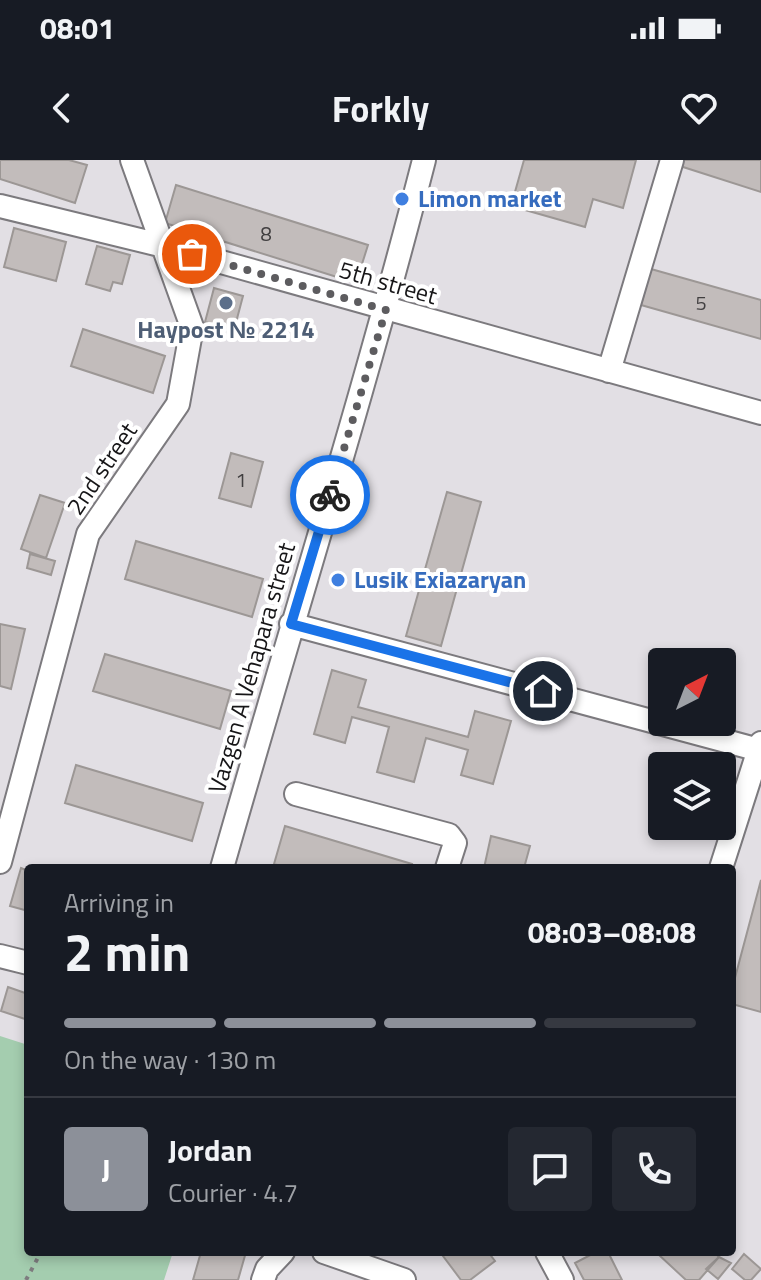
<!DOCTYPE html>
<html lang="en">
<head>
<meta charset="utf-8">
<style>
  body { margin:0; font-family:"Titillium Web",sans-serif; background:#242831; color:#f1f3f6; height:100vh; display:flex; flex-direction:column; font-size:30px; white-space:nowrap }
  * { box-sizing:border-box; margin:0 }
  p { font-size:26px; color:#9ea1a6 }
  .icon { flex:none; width:44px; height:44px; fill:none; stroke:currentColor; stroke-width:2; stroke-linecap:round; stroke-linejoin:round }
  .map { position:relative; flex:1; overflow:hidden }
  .panel { position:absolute; left:24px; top:704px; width:712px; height:392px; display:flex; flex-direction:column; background:#171b24; border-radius:8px; box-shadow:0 4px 12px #0003 }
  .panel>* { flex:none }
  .needle { width:52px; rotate:42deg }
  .fabs { position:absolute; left:648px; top:488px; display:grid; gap:16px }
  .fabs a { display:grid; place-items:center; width:88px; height:88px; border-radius:8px; background:#171b24; box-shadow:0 4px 12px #0003; font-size:40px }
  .pin { position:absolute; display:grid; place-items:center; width:68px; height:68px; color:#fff; margin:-34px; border:4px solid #fff; border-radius:50%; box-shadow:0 2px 8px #0007 }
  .courier { position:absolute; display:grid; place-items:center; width:80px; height:80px; margin:-40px; border:6px solid #1a73e8; border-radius:50%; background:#fff; color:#222; box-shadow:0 2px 10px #0007 }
  .summary em { font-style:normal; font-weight:700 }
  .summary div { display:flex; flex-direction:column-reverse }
  .summary { display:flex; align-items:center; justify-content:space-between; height:136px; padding:0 40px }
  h1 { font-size:52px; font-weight:700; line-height:60px }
  .bar { display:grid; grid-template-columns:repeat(4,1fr); gap:12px 8px; align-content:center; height:96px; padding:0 40px }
  .bar i { height:10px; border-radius:6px; background:#363941 }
  .bar .on { background:#8c9099 }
  .bar p { grid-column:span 4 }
  .line { display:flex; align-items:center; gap:20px; padding:0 40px; border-top:2px solid #363941 }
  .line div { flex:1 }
  .round { display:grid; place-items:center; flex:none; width:84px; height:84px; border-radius:8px; background:#242831 }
  .status { display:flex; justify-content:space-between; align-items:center; height:56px; padding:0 40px; background:#171b24; direction:ltr }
  .status svg { height:22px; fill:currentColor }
  header { display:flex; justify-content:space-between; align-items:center; height:104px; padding:0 40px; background:#171b24; font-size:36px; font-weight:700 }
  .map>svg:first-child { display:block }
  .green { fill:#a4cdaf }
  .building { fill:#c2bcbb; stroke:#9c9795; stroke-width:2 }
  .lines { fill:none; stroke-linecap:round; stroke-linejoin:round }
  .minor-casing { stroke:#7c7a7e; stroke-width:26 }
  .path { stroke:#7e7c7f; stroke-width:4; stroke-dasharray:4 6; stroke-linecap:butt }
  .minor { stroke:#fff; stroke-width:22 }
  .done { stroke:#5d5c5f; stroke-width:8; stroke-dasharray:0 14.4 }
  .route { stroke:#1a73e8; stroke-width:10 }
  .shop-dot { fill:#3f7fe0; stroke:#fff; stroke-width:3 }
  .service-dot { fill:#5c6f8a; stroke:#fff; stroke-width:3 }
  .labels { text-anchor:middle; stroke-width:8; stroke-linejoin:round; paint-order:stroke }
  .number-label { font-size:20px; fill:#413f40 }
  .shop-label { font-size:24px; font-weight:bold; fill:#366cbe; stroke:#fff; text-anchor:start }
  .street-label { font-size:24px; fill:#161517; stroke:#fff }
  .service-label { font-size:24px; font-weight:bold; fill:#4e5e75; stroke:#fff }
</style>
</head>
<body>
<div class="status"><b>08:01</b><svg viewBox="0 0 49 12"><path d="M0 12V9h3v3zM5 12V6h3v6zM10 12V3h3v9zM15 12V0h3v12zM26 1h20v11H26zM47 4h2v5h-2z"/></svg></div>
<header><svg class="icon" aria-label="back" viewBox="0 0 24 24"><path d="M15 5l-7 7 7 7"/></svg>Forkly<svg class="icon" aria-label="heart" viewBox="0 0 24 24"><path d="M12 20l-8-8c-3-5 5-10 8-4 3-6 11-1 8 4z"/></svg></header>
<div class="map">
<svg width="761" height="1120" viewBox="0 0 761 1120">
  <rect width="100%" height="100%" fill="#e2dfe4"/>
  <path class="green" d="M0 876 28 885V1092H173L164 1120H0Z"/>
  <path class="building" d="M0 0H69L87 5 75 43 0 19Z
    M524 0H636L623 48 593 39 585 67 511 46Z
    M682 0H761V32L680 6Z
    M176 25 368 85 356 123 165 63Z
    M14 68 66 82 56 121 4 107Z
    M97 86 130 95 122 124 113 122 110 131 86 124Z
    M651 109 761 140V179L641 145Z
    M214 128 243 136 234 170 205 162Z
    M83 169 165 196 153 233 71 206Z
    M231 293 263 302 251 347 219 338Z
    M447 332 481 342 441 486 406 476Z
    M40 335 65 343 46 398 21 389Z
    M136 381 263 419 252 457 125 419Z
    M30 394 55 401 51 415 27 408Z
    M0 464 25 469 11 529 0 526Z
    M105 494 231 531 220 569 93 531Z
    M332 510 366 520 358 547 468 577 475 551 511 561 493 624 461 615 468 590 426 578 414 622 377 612 389 567 352 557 345 583 314 574Z
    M76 605 203 643 192 681 65 643Z
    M285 666 412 704 411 708H287L274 704Z
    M491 676 530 686 524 708H484Z
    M21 708 28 711V751L10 746Z
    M761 720V852L732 844V829Z
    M8 827 28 834V860L1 851Z
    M201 1092H246L238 1120H193Z
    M440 1092H488L495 1101 470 1120H461Z
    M596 1092H608L622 1120H584L575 1103Z
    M662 1092H714L719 1097 699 1120H686L659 1095Z
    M744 1094 761 1109 751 1120H745L732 1109Z
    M719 1097 731 1103 718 1119 706 1109Z"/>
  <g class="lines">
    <g class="minor-casing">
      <path id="minor" d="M0 46 164 86 761 253
        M609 211 672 0
        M291 464 759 590
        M296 634 449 675 455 683 447 708
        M0 702 88 374 178 244 192 167 132 0
        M222 708C289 472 363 238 424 0
        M721 708 761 583
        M0 796 28 803
        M324 1092 404 1120
        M547 1092 562 1120
        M263 1120 267 1109 283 1092"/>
    </g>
    <path class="path" d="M26 1120 41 1092"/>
    <use href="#minor" class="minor"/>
  </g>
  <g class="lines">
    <path class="done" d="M192 94 386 150 330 335"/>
    <path class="route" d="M330 335 291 464 543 531"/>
  </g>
  <g class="shop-dot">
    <circle cx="402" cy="39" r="8"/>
    <circle cx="338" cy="420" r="8"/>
  </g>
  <circle class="service-dot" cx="226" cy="143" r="8"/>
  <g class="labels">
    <g class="number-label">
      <text x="266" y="81">8</text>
      <text x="701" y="150">5</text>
      <text x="241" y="327">1</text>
    </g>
    <g class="shop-label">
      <text x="418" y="47">Limon market</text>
      <text x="354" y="428">Lusik Exiazaryan</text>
    </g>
    <g class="street-label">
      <text transform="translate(388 123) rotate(16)" y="8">5th street</text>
      <text transform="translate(102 309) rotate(-56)" y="8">2nd street</text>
      <text transform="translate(252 508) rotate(-74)" y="8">Vazgen A Vehapara street</text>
    </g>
    <g class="service-label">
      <text x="226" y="178">Haypost № 2214</text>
    </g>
  </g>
</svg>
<div class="fabs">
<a><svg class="needle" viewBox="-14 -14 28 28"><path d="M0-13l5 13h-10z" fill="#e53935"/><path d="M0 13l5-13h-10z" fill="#9ea1a6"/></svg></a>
<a><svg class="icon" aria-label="layers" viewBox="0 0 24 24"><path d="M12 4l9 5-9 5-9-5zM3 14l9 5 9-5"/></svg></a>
</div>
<div class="pin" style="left:192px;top:94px;background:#ea580c"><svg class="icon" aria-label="bag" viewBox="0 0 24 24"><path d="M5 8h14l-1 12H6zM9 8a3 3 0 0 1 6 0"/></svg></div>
<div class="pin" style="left:543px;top:531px;background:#1f2937"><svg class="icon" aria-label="home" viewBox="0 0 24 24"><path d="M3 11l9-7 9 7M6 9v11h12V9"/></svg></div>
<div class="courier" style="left:330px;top:335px"><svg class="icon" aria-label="bike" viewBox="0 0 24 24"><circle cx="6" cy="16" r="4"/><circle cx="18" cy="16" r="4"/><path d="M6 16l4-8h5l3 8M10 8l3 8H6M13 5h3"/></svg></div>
<section class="panel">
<div class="summary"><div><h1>2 min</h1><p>Arriving in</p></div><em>08:03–08:08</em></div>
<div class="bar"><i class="on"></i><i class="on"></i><i class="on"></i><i></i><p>On the way · 130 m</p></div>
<div class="line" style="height:144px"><b class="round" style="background:#8c9099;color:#fff">J</b><div><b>Jordan</b><p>Courier · 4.7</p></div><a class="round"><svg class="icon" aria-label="chat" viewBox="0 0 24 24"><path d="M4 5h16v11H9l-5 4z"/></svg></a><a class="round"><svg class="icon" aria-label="phone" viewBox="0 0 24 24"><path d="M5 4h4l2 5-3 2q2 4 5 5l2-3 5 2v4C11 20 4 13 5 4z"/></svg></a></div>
</section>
</div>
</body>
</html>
